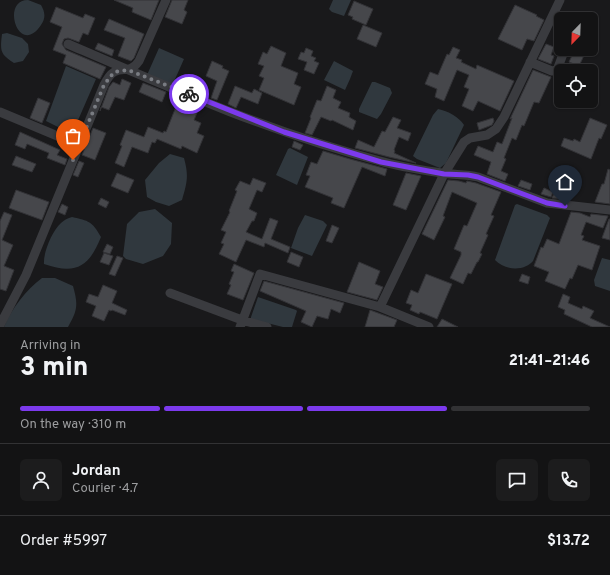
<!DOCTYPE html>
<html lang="en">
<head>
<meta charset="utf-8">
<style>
  body { margin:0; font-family:Overpass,sans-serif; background:#1c1c1d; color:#f1f3f6; height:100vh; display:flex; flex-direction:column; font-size:15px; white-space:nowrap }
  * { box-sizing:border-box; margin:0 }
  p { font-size:13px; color:#9d9ea0 }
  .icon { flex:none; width:22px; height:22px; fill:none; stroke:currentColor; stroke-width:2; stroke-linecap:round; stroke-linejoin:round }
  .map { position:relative; height:327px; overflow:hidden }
  .sheet { display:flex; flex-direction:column; background:#131314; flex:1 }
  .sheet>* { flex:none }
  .needle { width:26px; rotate:203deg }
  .tools { position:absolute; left:554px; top:12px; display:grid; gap:8px }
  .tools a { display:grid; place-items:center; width:44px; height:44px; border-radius:6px; background:#131314; box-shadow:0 1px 3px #0004,0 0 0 1px #323234; font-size:20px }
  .pin { position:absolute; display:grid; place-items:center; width:34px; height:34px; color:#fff; margin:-41px -17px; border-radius:50% 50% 50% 0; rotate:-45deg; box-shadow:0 0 4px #0007 }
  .pin .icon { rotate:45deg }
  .courier { position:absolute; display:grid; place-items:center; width:40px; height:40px; margin:-20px; border:3px solid #7c3aed; border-radius:50%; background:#fff; color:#222; box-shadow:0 1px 5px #0007 }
  .headline em { font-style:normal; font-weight:800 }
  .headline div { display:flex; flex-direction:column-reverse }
  .headline { display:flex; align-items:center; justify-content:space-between; height:68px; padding:0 20px }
  h1 { font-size:26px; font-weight:800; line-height:30px }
  .bar { display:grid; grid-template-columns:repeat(4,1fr); gap:6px 4px; align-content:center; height:48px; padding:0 20px }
  .bar i { height:5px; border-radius:3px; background:#323234 }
  .bar .current { background:#7c3aed }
  .bar p { grid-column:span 4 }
  .line { display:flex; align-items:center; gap:10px; padding:0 20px; border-top:1px solid #323234 }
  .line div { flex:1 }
  .round { display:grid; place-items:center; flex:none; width:42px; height:42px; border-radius:6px; background:#1c1c1d }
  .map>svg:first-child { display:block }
  .water { fill:#30383e }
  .building { fill:#46474b; stroke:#333337 }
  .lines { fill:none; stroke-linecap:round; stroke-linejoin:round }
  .minor { stroke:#3a3b3f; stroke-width:9 }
  .done { stroke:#797c82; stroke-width:4; stroke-dasharray:0 7.2 }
  .route { stroke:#7c3aed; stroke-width:5 }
</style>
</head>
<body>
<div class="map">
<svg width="610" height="327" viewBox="0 0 610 327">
  <rect width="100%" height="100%" fill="#19191b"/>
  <path class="water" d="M28 0 41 5C45 12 46 18 41 25 19 58 0 0 28 0Z
    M333 0H351L344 16 332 12 329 9Z
    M7 33 22 38 28 44 29 52 23 61 14 63C0 54 0 51 2 34Z
    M159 48 184 59 172 86 147 75Z
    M334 61 353 71 350 79 345 90 324 80Z
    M66 66 96 79 72 134 46 121Z
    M372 82H375L390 88 392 93 381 114 377 119 359 112V109Z
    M438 109C448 111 459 117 464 125L446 163 440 168 417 159 413 156 433 115Z
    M290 148 308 157 297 185 276 175 288 149Z
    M170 154 184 158C189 176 187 183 182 200L169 206 156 202 147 197 145 180 159 163Z
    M517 204 547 215 550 218 533 261C524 272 504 270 495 260L515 205Z
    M155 209 172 223 171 244 163 256 143 264 126 259 123 256 127 224 139 212Z
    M305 215 323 221 327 225 312 256 291 248 298 228Z
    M72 217C89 221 92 221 101 237 89 267 76 275 44 264 43 253 52 231 61 223 64 220 68 218 72 217Z
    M602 258 610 260V291L595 286 594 280Z
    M42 278H55L73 286C78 304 78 310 68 327H4C12 308 26 290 42 278Z
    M258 297 296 310 297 311 292 327H283L251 319V317Z"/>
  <path class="building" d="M114 0H159L151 20 132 12 133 8Z
    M172 0H188L184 10 187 12 182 24 165 17Z
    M354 1 373 9 366 25 352 19 353 17 348 15Z
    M515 5 537 15 536 16 544 20 534 41 527 39 522 50 498 39Z
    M56 7 83 18 85 14 95 18 88 35 83 33 79 42 68 38 64 39 62 44 66 50 106 67 100 79 63 63 66 55 53 50 62 27 50 22Z
    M109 19 144 34 134 58 131 61 118 56 125 38 104 30Z
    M363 25 382 33 376 47 357 39Z
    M98 43 114 50 112 56 95 49Z
    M546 44 554 47 551 55 554 56 551 64 538 59Z
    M271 46 286 53 281 66 298 73 294 84 301 87 294 105 259 90 264 78 259 76 264 66 258 64 263 52 267 54Z
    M453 47 460 50 456 58 462 60 461 62 476 69 477 65 514 81 500 111 478 101 473 111 462 106 469 89 464 87 469 75 457 70 444 101 435 97 437 89 425 84 430 72 438 75 447 54 449 55Z
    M306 48 313 51 311 56 316 58 314 61 319 63 314 74 304 70 307 62 298 59 301 52 304 53Z
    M575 49H587L579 66 569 62Z
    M212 61 223 66 222 68 229 71 217 100 211 98 217 81 206 76Z
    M533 70 551 77 539 103 534 102 524 126 522 125 516 140 512 138 504 158 506 159 501 171 508 174 505 181 487 174 491 162 474 155 478 146 493 152 497 142 502 144 512 118 510 119Z
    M122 79 131 83 124 100 115 97 109 110 101 107 100 111 109 87 113 82 120 85Z
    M143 83 166 92 162 102 139 92Z
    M235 86 252 93 254 89 262 93 258 104 241 97 236 108 228 104Z
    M327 86 336 90 333 98 341 102 338 108 350 113 349 117 356 121 353 130 332 120 331 121 321 117 312 135 305 133 311 118 310 117 317 100 321 101Z
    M38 98 50 103 42 123 30 118Z
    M179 99 199 108 194 120 201 123 197 133 204 136 197 153 182 146 181 149 157 139 155 143 152 142 148 153 132 147 124 167 115 163 122 146 120 145 126 130 144 137 148 127 163 133 164 131 166 132Z
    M393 117 401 120 397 128 411 133 408 141 399 137 394 150 395 151 394 153 416 163 389 157 355 148 358 140 374 147 382 131 385 132Z
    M493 118 494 121 492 125 479 130 477 123Z
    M590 118 607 125 601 139 599 138 591 159 561 146 564 138 573 141 574 139 580 142Z
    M93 128 106 133 95 160 82 155Z
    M20 132 60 150 57 155 67 159 65 165 47 158 49 153 27 144 25 149 15 145Z
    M294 141 303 145 300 150 292 147Z
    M323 151 350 159 387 169 385 176 362 167 344 208 331 203 333 198 305 187 310 176 306 175 311 162 317 164Z
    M16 156 36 164 32 172 12 165Z
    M79 161 84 163 78 177 73 175Z
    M608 169 610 170V204L595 202 602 184H604Z
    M117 173 134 180 128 193 111 186Z
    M406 173 421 176 406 210 393 205Z
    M253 178 266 183 262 192 257 190 249 209 257 213 254 221H252L246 232 262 239 270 218 278 221 271 239 290 247 288 253 265 243 264 247 246 240 236 262 219 254 224 244 221 243 226 232 221 230 230 212 229 211 237 191 235 190 240 181 250 185Z
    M448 180 459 181 466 183 467 181 476 183 501 192 491 215 494 216 486 234 488 235 480 253 482 254 478 262H477L471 274 468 273 463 284 450 278 461 255V252L454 249 464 225 467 226 477 203 452 192 443 216 445 217 434 240 422 234Z
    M521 180 532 184 530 190 518 186Z
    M544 188 553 192 551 197 541 194Z
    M556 189 564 192 565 190 572 193 570 199 552 198Z
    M16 190 49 202 42 220 9 208Z
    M101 198 109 202 106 208 98 204Z
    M62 204 68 207 65 215 58 212Z
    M4 212 12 215 2 240 13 245 4 266 14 270 6 291 0 289V221Z
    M571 212 580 213 590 217 591 214 608 216 603 228 586 222 581 235 584 236 582 240 600 246 592 270 578 265 572 279 570 278 565 289 545 281 549 272 534 266 541 247 543 248 547 239 559 244Z
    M609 219H610V240L602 238Z
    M332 225 339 228 332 243 326 241Z
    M107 244 113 247 110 254 103 252Z
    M291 252 303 257 299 267 287 262Z
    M104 253 113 256 109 265 100 262Z
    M117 256 123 258 115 276 109 274Z
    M359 262 380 271 375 284 383 287 377 300 347 292Z
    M234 264 254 273 243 300 227 294 231 285 229 284 234 272 231 271Z
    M426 274 452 284 437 319 420 312 419 314 410 310 412 305 406 303 411 290 418 293Z
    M522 274 530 277 528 284 519 281Z
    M264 281 344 303 340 313 331 309 328 319 317 316 312 327 301 322 306 311 260 291Z
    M103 285 117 291 112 303 127 310 125 315 112 310 111 311 109 310 104 321 92 316 96 306 86 302 89 294 98 297Z
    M563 294 570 297 568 303 582 309 583 306 594 311 590 318 610 327H592L564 314 565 310 558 307Z
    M370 310 397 320 394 327H365Z
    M442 319 458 327H437Z"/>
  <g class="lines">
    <path class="minor" d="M68 44C170 88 272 133 380 161 400 167 422 170 442 173 454 175 466 174 478 177L547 203 610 210
      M530 62 552 71 557 70 565 49
      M0 112 79 145
      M170 293 242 320 267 327
      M380 307 429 327
      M0 325 26 275 104 85C106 81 109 75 114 72 124 66 129 75 139 61L166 0
      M240 327 260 274 380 307 444 174 464 142 470 138 487 135 496 129 504 117 560 0"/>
  </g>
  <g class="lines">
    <path class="done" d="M73 160 104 85 114 72 128 70 189 94"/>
    <path class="route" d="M189 94 284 132 381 162 444 174 468 175 478 177 547 203 565 206"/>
  </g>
</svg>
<div class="tools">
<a><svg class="needle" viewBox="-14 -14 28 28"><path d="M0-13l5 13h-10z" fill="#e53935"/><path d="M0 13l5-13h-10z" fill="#9d9ea0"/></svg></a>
<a><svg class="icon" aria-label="locate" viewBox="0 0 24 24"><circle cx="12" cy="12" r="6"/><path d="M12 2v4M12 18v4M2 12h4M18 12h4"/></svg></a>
</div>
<div class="pin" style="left:73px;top:160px;background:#ea580c"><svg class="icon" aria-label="bag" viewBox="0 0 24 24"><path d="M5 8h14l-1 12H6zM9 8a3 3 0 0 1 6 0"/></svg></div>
<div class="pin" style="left:565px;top:206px;background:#1f2937"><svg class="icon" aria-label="home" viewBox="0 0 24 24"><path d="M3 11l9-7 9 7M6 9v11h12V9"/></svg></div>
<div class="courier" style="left:189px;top:94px"><svg class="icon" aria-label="bike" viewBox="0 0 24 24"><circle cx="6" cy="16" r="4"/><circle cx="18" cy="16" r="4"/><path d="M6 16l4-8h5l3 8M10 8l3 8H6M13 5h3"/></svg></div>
</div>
<section class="sheet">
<div class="headline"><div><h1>3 min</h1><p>Arriving in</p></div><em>21:41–21:46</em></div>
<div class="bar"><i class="current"></i><i class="current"></i><i class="current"></i><i></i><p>On the way · 310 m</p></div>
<div class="line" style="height:72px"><a class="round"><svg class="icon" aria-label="person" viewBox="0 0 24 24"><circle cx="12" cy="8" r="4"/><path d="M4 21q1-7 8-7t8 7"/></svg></a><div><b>Jordan</b><p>Courier · 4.7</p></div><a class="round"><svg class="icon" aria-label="chat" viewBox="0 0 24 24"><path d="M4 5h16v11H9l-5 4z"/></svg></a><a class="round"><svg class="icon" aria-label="phone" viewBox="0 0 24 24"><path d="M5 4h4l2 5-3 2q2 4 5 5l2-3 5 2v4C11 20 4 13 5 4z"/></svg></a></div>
<div class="line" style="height:52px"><div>Order #5997</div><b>$13.72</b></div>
</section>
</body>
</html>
